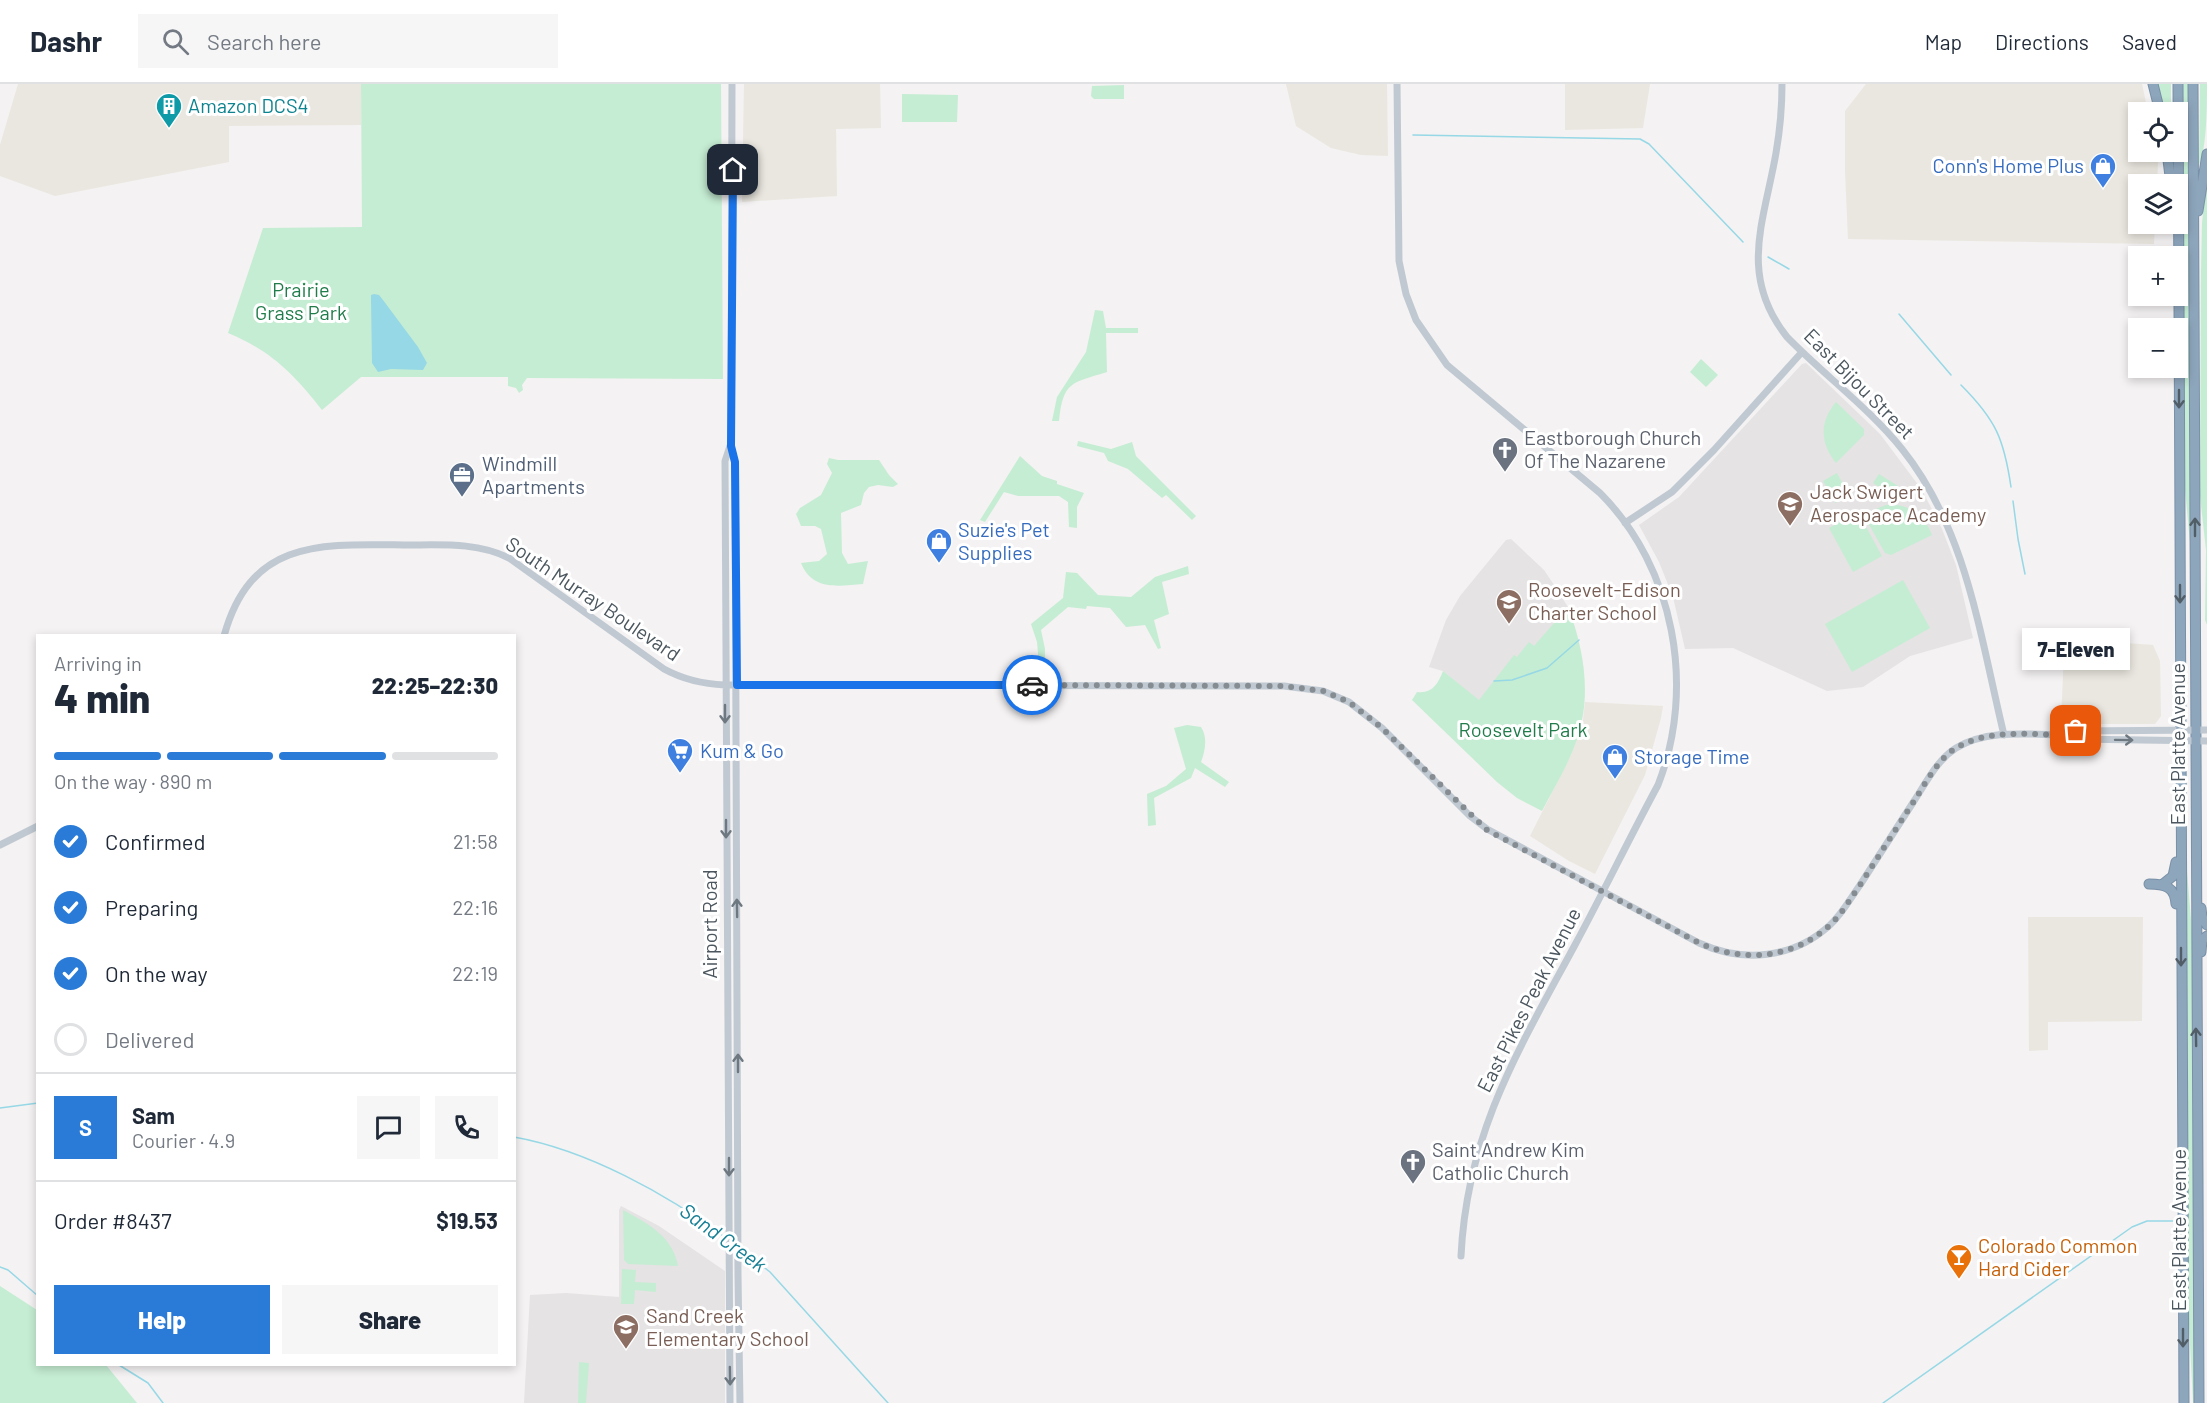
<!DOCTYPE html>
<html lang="en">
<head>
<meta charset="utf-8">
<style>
  body { margin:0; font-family:Barlow,sans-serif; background:#f6f6f7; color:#1f2937; height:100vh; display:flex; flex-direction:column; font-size:22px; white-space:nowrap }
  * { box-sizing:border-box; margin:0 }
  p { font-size:20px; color:#747a83 }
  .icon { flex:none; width:33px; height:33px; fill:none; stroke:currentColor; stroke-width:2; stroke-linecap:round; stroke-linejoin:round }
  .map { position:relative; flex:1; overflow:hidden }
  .sheet { position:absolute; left:36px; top:550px; width:480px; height:732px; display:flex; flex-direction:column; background:#fff; border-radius:0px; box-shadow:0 3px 9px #0003 }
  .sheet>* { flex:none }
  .fabs { position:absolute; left:2128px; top:18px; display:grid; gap:12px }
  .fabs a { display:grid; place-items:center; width:60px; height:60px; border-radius:0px; background:#fff; box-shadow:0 3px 9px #0003; font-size:30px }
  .pin { position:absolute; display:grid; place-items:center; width:51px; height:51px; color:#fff; margin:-26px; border-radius:12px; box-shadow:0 3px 9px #0006 }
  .courier { position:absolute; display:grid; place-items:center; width:60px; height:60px; margin:-30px; border:4px solid #1a73e8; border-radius:50%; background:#fff; color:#222; box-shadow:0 2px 8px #0007 }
  .bubble { position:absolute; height:42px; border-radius:0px; background:#fff; box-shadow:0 3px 9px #0003; font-size:20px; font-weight:800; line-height:42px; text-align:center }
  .overview em { font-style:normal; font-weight:800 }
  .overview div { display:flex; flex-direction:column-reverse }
  .overview { display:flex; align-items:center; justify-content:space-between; height:102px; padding:0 18px }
  h1 { font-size:39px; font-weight:800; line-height:45px }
  .bar { display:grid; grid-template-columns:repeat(4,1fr); gap:9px 6px; align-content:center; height:72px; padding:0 18px }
  .bar i { height:8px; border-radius:4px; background:#e0e1e3 }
  .bar .selected { background:#297bd7 }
  .bar p { grid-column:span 4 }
  .line { display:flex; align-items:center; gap:15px; padding:0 18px; border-top:2px solid #e0e1e3 }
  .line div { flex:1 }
  .round { display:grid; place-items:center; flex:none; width:63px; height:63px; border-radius:0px; background:#f6f6f7 }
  ol { padding:0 18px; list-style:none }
  li { display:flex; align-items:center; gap:18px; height:66px }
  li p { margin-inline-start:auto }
  li .icon { padding:6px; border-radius:50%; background:#297bd7; color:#fff; stroke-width:4 }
  li:last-child { color:#747a83 }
  li i { width:33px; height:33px; border:3px solid #e0e1e3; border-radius:50% }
  .action { display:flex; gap:12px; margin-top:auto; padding:12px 18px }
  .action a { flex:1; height:69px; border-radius:0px; background:#297bd7; color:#fff; font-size:24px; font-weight:800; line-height:69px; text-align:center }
  .action a+a { background:#f6f6f7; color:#1f2937 }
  header { display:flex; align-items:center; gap:36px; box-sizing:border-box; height:84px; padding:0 30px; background:#fff; border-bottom:2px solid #e0e1e3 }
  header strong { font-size:28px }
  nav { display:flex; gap:33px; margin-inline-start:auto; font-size:21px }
  .search { width:420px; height:54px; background:#f6f6f7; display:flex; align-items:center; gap:15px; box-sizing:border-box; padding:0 21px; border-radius:0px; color:#747a83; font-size:22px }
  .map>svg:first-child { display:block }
  .commercial { fill:#eae7e0 }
  .education { fill:#e5e3e3 }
  .green { fill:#c5edd3 }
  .water { fill:#96d8e6 }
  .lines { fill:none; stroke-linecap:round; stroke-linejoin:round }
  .stream { stroke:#96d8e6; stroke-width:1.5 }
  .highway-casing { stroke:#7991a8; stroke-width:11 }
  .secondary { stroke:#c0c9d2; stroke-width:7 }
  .highway { stroke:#8ea6bc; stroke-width:9 }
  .oneway { stroke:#525e67 }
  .oneway2 { stroke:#6e7881 }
  .done { stroke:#868d92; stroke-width:6; stroke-dasharray:0 10.8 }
  .route { stroke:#1a73e8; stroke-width:8 }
  .labels { text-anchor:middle; stroke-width:6; stroke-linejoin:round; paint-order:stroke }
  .culture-label { font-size:20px; fill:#0d838f; stroke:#fff; text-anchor:start }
  .shop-label { font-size:20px; fill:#366cbe; stroke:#fff; text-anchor:start }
  .park-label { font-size:20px; fill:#207c4a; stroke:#fff }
  .street-label { font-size:20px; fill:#4b565e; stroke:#fff }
  .worship-label { font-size:20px; fill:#5b616d; stroke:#fff; text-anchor:start }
  .service-label { font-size:20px; fill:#4e5e75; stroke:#fff; text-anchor:start }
  .education-label { font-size:20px; fill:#785e54; stroke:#fff; text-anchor:start }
  .food-label { font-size:20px; fill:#c56008; stroke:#fff; text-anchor:start }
  .water-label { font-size:21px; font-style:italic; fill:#177f95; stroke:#fff }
</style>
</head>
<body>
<header>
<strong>Dashr</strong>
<div class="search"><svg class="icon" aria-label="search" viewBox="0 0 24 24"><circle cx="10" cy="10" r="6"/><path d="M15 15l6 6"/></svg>Search here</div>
<nav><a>Map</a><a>Directions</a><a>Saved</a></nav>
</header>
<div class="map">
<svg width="2207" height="1319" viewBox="0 0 2207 1319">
  <rect width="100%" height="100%" fill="#f4f2f2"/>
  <path class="commercial" d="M18 0H361V41L229 42V78L55 112 0 92V61Z
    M744 0H880L881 44 836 45 837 112 742 118Z
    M1286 0H1387L1388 72 1361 71 1331 64 1296 42Z
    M1565 0H1650L1643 44 1565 46Z
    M1866 0H2142L2148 28H2139V68H2156L2158 78 2157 100H2139V140H2155L2154 160 1848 155 1845 87V27Z
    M2065 546 2098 548 2122 554 2126 559 2153 561 2160 577 2161 632 2155 640H2074L2061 637Z
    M1585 618 1663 622 1661 634 1645 691 1595 790 1569 777 1530 752 1571 671 1583 636Z
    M2028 833H2143L2142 937 2048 938V966L2029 967Z"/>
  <path class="education" d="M1806 279 1880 350 1922 406 1942 445 1956 481 1973 554 1910 572 1863 603 1827 607 1733 564 1685 565 1673 513 1659 478 1639 441 1679 413 1802 280Z
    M1511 455 1544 486 1556 504 1568 523 1574 546 1479 617 1443 587 1429 583 1446 536 1460 512 1506 456Z
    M621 1122 659 1142 725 1187V1319H524L530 1211 566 1209 619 1213V1126Z"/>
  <path class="green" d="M361 0H721L723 295 527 294 522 301 523 306 519 309 516 304 508 302V293H361L322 326C293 289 271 267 228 249L263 144 362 143Z
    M2156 0H2171V28H2164Z
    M2180 0H2189L2191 469 2182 373Z
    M2200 0H2207C2207 22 2207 63 2199 81Z
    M1124 1V15H1094L1091 12 1092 2Z
    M902 10 958 11 957 38H902Z
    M2207 90V541L2205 536 2206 466 2200 412 2201 187 2202 139Z
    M1095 226 1103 227 1106 244H1138V249H1106L1107 288C1072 299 1063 297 1059 337H1052L1057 313 1086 268Z
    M1701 275 1718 291 1706 303 1690 288Z
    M1836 318 1864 345V351L1836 379C1820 359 1819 338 1836 318Z
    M1078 357 1111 365 1132 358 1136 372 1196 432 1192 436 1166 411 1162 414 1128 385 1108 377 1104 369 1077 362Z
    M1020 372 1042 392 1057 397V400L1084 409 1077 423V444L1069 443 1068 418 1059 412H1018L1004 408 985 438 980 436Z
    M829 374 838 376H879L889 391 898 400 893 403 878 401 869 403 864 409 861 421 841 429 842 469 848 480 868 477 863 500C839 502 812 507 801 479L819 477 827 470 821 445 815 442H801L796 430 800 424 821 411 832 389 827 380Z
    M1837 389 1849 411 1835 419 1823 397Z
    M1879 390 1898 402 1892 411 1873 399Z
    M1886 421C1908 419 1924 430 1932 451L1891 471 1885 469 1863 430Z
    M1858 428 1882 472 1853 488 1829 444Z
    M1188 482 1189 490 1162 498 1169 530 1154 536 1161 564 1158 565 1145 541 1126 543 1110 524 1087 522 1086 525 1068 523 1041 546 1045 565V593H1040L1037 558 1031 540 1063 514 1066 488 1077 489 1098 511 1131 513 1155 493Z
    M1903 496 1930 544 1852 588 1825 540Z
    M1568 523C1584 565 1592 611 1577 655 1569 680 1554 704 1542 727L1517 714 1497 698 1412 616 1417 608C1432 610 1438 600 1443 587L1479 616 1514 571 1517 573 1529 558 1534 562Z
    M1187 641 1201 643C1208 653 1205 668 1201 678L1229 698 1225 703 1195 684 1191 694 1154 714 1156 741 1148 742 1147 710 1166 702 1186 685 1174 644Z
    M2184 672H2186L2187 787 2193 860 2195 1319H2193L2186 1181Z
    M623 1126C647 1139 673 1152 678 1182L628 1180 624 1176Z
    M622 1185 636 1186 635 1198 656 1199V1208L635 1206 634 1220H621Z
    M0 1202 37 1226 38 1281H106L137 1319H0Z
    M579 1278 589 1279 586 1319H578Z"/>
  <path class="water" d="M374 210 379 211 383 216 418 263 427 279 423 286 391 285 378 288 372 279 371 215V211Z"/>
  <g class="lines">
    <path class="stream" d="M1413 51 1640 55 1649 60 1743 158
      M1768 173 1789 185
      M1899 230 1951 291
      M1961 301C1996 336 2004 355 2011 403
      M2013 417 2018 455 2025 490
      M1494 597 1512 596 1547 584 1579 556
      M0 1024 38 1019
      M514 1053C587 1066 667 1110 726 1154
      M740 1164 770 1188 888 1319
      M0 1183 8 1186 38 1212
      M119 1281 148 1299 163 1319
      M1883 1319 2132 1143 2147 1137H2176"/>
    <g class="highway-casing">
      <path id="highway" d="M2153 0 2160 28
        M2178 0 2184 1319
        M2193 0 2199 1319
        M2167 68 2171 100
        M2198 127 2207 70
        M2149 800C2165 800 2175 803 2176 820
        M2163 800 2173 792 2176 778
        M2201 824 2202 833 2207 841
        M2201 868 2202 856 2207 852"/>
    </g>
    <path class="secondary" d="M732 0 731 362 735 378 738 1192 740 1319
      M1397 0 1399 177 1406 210 1416 236 1447 281 1600 409C1675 484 1696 604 1658 701 1630 753 1604 807 1576 859 1519 965 1467 1048 1461 1172
      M1782 0C1782 23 1780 46 1776 69 1764 138 1738 191 1787 253 1824 291 1868 323 1902 365 1967 446 1980 552 2004 651
      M1625 439 1672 408 1714 366 1802 268
      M224 552C251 454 322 460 406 461 441 461 477 458 509 474L664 585C684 596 703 600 725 601L1284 602 1323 607 1349 618 1382 644 1470 732 1487 745 1699 859C1743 879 1793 875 1830 841 1842 830 1850 815 1860 801 1878 773 1896 745 1914 717 1926 699 1937 676 1956 664 1989 644 2032 651 2068 651L2075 655 2207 657
      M2068 651 2076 647 2207 646
      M0 761 38 742
      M730 1319 725 377 730 362"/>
    <use href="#highway" class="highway"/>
  </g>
  <defs><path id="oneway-shaft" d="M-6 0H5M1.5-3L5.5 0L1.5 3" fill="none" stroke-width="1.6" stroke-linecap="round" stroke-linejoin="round" transform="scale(1.5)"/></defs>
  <g class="oneway">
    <use href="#oneway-shaft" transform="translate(2179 315) rotate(90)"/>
    <use href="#oneway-shaft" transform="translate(2195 443) rotate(-90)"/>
    <use href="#oneway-shaft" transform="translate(2180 510) rotate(90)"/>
    <use href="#oneway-shaft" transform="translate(2181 873) rotate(90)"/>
    <use href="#oneway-shaft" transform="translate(2196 953) rotate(-91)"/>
    <use href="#oneway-shaft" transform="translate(2183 1254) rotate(90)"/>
  </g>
  <g class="oneway2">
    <use href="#oneway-shaft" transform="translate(725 630) rotate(90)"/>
    <use href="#oneway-shaft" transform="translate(2124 656) rotate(1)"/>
    <use href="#oneway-shaft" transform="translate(726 745) rotate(90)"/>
    <use href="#oneway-shaft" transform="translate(737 824) rotate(-91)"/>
    <use href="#oneway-shaft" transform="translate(738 979) rotate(-90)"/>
    <use href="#oneway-shaft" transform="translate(729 1083) rotate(90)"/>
    <use href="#oneway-shaft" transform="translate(730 1292) rotate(89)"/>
  </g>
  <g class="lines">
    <path class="done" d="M1032 601 1284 602 1323 607 1349 618 1382 644 1487 746 1699 859C1743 879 1793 875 1830 841 1842 830 1850 815 1860 801 1878 773 1896 745 1914 717 1926 699 1937 676 1956 664 1989 644 2032 651 2068 651L2076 647"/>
    <path class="route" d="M733 86 731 362 735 378 737 601H1032"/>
  </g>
  <defs>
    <g id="building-pin" transform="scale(1.35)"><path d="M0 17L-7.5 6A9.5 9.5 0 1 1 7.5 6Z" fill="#0f9aa8" stroke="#fff"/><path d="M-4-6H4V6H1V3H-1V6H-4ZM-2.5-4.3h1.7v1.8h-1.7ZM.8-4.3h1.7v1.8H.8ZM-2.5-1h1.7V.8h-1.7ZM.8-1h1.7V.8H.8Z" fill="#fff"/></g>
    <g id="shop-pin" transform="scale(1.35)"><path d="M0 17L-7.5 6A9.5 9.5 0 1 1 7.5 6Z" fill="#3f7fe0" stroke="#fff"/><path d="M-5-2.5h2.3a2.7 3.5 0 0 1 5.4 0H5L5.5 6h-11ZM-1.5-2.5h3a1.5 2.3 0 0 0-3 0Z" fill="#fff"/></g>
    <g id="church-pin" transform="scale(1.35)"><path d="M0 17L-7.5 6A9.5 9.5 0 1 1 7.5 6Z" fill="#6b7280" stroke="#fff"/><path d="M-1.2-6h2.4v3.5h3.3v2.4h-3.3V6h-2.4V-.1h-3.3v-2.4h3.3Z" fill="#fff"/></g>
    <g id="office-pin" transform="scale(1.35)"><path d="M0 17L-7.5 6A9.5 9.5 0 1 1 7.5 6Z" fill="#5c6f8a" stroke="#fff"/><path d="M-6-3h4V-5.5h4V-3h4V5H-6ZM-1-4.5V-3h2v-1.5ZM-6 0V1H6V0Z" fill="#fff"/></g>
    <g id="school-pin" transform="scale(1.35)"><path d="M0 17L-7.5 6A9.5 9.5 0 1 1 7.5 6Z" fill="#8d6e63" stroke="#fff"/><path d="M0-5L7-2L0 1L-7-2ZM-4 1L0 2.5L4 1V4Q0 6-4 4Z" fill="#fff"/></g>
    <g id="supermarket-pin" transform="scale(1.35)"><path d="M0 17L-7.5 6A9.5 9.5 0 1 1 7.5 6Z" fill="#3f7fe0" stroke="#fff"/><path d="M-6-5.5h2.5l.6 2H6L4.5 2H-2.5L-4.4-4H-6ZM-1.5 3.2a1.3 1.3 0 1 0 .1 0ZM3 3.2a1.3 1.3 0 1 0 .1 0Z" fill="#fff"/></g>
    <g id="bar-pin" transform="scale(1.35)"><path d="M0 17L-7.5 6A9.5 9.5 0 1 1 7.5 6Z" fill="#e8710a" stroke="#fff"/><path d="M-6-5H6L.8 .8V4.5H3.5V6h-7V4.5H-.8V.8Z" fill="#fff"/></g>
  </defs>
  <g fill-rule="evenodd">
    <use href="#building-pin" x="169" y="22"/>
    <use href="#shop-pin" x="2103" y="82"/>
    <use href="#church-pin" x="1505" y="366"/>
    <use href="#office-pin" x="462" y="391"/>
    <use href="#school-pin" x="1790" y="420"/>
    <use href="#shop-pin" x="939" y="457"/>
    <use href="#school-pin" x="1509" y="518"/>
    <use href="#supermarket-pin" x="680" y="667"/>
    <use href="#shop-pin" x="1615" y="673"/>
    <use href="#church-pin" x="1413" y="1078"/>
    <use href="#bar-pin" x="1959" y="1173"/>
    <use href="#school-pin" x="626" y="1243"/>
  </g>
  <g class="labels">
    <g class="culture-label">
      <text x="188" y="29">Amazon DCS4</text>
    </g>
    <g class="shop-label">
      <text x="2084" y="89" text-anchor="end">Conn's Home Plus</text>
      <text x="958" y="453">Suzie's Pet<tspan x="958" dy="23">Supplies</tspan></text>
      <text x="700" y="674">Kum &amp; Go</text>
      <text x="1634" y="680">Storage Time</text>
    </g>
    <g class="park-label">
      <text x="301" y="213">Prairie<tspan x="301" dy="23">Grass Park</tspan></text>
      <text x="1523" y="653">Roosevelt Park</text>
    </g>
    <g class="street-label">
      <text transform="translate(1859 300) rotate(45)" y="7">East Bijou Street</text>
      <text transform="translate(593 515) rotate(34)" y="7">South Murray Boulevard</text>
      <text transform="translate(2178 660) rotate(-90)" y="7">East Platte Avenue</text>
      <text transform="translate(710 840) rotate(-90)" y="7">Airport Road</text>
      <text transform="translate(1529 916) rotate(-63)" y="7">East Pikes Peak Avenue</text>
      <text transform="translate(2179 1146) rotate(-90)" y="7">East Platte Avenue</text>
    </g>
    <g class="worship-label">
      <text x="1524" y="361">Eastborough Church<tspan x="1524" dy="23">Of The Nazarene</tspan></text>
      <text x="1432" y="1073">Saint Andrew Kim<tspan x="1432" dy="23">Catholic Church</tspan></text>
    </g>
    <g class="service-label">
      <text x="482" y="387">Windmill<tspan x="482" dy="23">Apartments</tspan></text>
    </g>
    <g class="education-label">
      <text x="1810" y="415">Jack Swigert<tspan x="1810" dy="23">Aerospace Academy</tspan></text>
      <text x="1528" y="513">Roosevelt-Edison<tspan x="1528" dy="23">Charter School</tspan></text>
      <text x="646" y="1239">Sand Creek<tspan x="646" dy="23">Elementary School</tspan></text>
    </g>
    <g class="food-label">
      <text x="1978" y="1169">Colorado Common<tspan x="1978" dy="23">Hard Cider</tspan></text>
    </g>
    <g class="water-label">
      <text transform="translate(723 1154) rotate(36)" y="7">Sand Creek</text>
    </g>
  </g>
</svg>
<div class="fabs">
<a><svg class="icon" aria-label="locate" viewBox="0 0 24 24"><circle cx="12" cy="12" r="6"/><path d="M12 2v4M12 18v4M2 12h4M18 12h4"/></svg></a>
<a><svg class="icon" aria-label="layers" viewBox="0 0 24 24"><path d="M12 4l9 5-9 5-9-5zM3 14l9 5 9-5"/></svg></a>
<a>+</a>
<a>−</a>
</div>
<div class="pin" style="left:2076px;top:647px;background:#ea580c"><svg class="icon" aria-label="bag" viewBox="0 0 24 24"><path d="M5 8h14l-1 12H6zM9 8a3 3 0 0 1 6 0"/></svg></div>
<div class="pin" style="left:733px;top:86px;background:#1f2937"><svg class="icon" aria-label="home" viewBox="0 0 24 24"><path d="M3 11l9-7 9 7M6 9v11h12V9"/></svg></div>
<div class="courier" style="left:1032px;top:601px"><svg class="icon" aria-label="car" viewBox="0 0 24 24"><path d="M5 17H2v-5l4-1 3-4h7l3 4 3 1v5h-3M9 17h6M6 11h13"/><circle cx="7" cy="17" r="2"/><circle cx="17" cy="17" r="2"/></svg></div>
<div class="bubble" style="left:2022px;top:544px;width:108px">7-Eleven</div>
<section class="sheet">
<div class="overview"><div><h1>4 min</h1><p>Arriving in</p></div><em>22:25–22:30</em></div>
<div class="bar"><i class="selected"></i><i class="selected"></i><i class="selected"></i><i></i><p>On the way · 890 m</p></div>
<ol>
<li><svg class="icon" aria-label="check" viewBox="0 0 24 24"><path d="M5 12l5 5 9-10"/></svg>Confirmed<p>21:58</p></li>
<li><svg class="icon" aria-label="check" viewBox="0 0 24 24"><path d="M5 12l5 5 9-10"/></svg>Preparing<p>22:16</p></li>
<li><svg class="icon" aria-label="check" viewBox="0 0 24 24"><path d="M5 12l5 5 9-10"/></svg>On the way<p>22:19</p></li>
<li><i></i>Delivered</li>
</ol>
<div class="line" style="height:108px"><b class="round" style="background:#297bd7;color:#fff">S</b><div><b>Sam</b><p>Courier · 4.9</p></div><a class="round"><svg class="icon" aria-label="chat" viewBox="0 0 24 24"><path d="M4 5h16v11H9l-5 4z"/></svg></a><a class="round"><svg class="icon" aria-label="phone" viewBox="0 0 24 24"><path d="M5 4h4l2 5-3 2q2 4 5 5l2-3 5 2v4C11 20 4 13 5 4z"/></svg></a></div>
<div class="line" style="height:78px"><div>Order #8437</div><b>$19.53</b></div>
<div class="action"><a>Help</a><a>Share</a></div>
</section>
</div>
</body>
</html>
